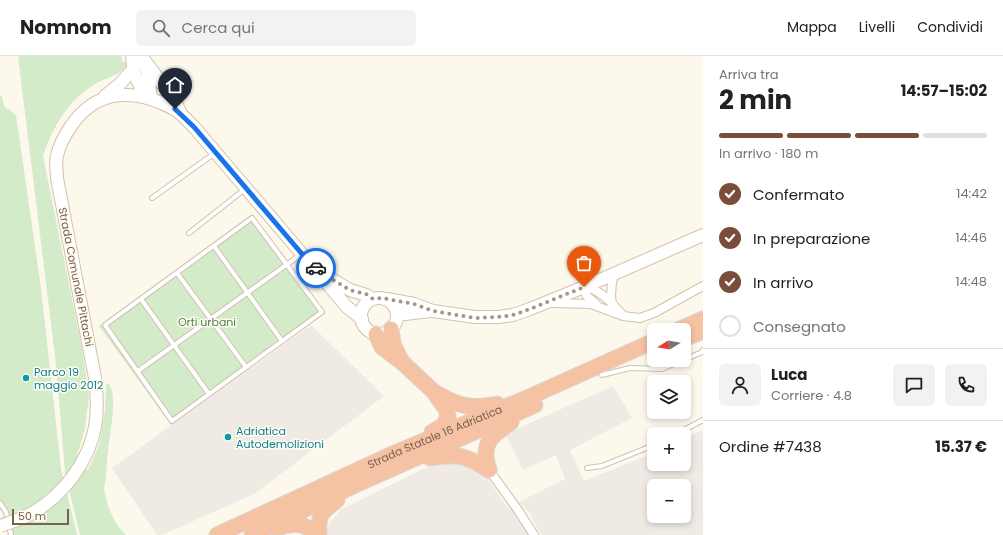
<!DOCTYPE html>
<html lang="it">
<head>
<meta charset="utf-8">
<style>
  body { margin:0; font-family:Poppins,sans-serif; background:#f2f2f2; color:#202124; height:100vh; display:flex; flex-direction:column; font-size:15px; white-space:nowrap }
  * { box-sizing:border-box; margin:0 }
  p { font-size:13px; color:#757577 }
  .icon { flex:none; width:22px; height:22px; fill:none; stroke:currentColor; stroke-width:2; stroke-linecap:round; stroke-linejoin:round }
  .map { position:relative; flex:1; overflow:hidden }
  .details { display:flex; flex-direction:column; background:#fff; width:300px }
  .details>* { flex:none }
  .needle { width:26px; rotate:259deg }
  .controls { position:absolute; left:647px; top:267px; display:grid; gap:8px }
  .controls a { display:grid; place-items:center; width:44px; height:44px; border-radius:6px; background:#fff; box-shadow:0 2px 6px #0003; font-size:20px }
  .scale { position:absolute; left:12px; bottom:10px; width:57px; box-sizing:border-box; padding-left:4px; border:2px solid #79624e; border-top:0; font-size:11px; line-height:14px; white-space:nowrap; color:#79624e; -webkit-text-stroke:3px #fffbf3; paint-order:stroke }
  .pin { position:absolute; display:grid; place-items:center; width:34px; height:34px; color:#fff; margin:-41px -17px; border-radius:50% 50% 50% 0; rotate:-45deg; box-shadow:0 0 4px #0007 }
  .pin .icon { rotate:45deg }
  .courier { position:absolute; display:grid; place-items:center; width:40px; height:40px; margin:-20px; border:3px solid #1a73e8; border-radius:50%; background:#fff; color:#222; box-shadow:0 1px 5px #0007 }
  .overview em { font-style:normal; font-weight:700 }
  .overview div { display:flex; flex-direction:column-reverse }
  .overview { display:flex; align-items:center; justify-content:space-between; height:68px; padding:0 16px }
  h1 { font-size:26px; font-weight:700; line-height:30px }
  .bar { display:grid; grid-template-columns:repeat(4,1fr); gap:6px 4px; align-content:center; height:48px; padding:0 16px }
  .bar i { height:5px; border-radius:3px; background:#e0e0e0 }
  .bar .on { background:#794d39 }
  .bar p { grid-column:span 4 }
  .line { display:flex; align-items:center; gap:10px; padding:0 16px; border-top:1px solid #e0e0e0 }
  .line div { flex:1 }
  .round { display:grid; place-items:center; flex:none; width:42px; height:42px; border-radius:6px; background:#f2f2f2 }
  ol { padding:0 16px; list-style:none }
  li { display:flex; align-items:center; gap:12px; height:44px }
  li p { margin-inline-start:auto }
  li .icon { padding:4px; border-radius:50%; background:#794d39; color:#fff; stroke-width:4 }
  li:last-child { color:#757577 }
  li i { width:22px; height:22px; border:2px solid #e0e0e0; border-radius:50% }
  header { display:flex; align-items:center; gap:24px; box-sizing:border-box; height:56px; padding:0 20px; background:#fff; border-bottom:1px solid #e0e0e0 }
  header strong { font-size:19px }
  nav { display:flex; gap:22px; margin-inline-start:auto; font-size:14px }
  .search { width:280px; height:36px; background:#f2f2f2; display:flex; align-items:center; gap:10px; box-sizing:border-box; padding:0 14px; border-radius:6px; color:#757577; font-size:15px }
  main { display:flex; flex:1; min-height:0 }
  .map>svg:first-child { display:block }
  .industrial { fill:#efeae4; fill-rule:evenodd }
  .green { fill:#d4ebc9 }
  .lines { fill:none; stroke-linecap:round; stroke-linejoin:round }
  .lane-casing { stroke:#d0c1b0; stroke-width:6 }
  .street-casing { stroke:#d0c1b0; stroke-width:10 }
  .secondary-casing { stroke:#d3c2ae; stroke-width:14 }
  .highway-casing { stroke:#dcd6d1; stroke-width:17 }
  .lane { stroke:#fff; stroke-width:4 }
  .street { stroke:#fff; stroke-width:8 }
  .secondary { stroke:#fff; stroke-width:12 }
  .highway { stroke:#f6c2a4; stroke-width:15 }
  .secondary-bridge-casing { stroke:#d3c2ae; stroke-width:14; stroke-linecap:butt }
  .secondary-bridge { stroke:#fff; stroke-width:12 }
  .done { stroke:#a79685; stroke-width:4; stroke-dasharray:0 7.2 }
  .route { stroke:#1a73e8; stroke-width:5 }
  .culture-dot { fill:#0f9aa8; stroke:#fffbf3; stroke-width:1.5 }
  .labels { text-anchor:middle; stroke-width:3; stroke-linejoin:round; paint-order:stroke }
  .street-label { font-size:11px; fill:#79624e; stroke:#fffbf3 }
  .park-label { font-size:11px; fill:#507f45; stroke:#fffbf3 }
  .culture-label { font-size:11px; fill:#0d838f; stroke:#fffbf3; text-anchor:start }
</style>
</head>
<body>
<header>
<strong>Nomnom</strong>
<div class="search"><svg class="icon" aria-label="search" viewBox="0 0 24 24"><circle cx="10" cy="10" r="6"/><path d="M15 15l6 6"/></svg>Cerca qui</div>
<nav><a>Mappa</a><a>Livelli</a><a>Condividi</a></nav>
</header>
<main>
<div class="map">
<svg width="703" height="479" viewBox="0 0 703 479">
  <rect width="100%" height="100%" fill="#fdf8ec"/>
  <path class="industrial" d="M311 269 384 340 254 438 162 479H157L112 412Z
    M613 330 632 362 570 394 584 425 654 397V408H684V383L703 374V479H541L529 456 519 446 565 423 556 399 523 414 505 378ZM654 430H684V460H654Z
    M453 406 466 410 486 420 507 451 514 452 529 479H326V472L340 454 423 413 441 407Z"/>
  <path class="green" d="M18 0H121L123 6H126L127 10C117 21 107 21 95 28 68 44 53 71 43 100L82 292 89 340 85 373 76 403 88 414 99 389 105 355 106 329 108 327C119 337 109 380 108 395 106 408 107 420 104 433 107 451 113 466 126 479H80L65 417 56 308Z
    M0 39 2 40 4 50 16 59 41 232 61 413 77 479H9L3 457 0 453Z
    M252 158 325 257 171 369 99 270Z"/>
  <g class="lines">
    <g class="lane-casing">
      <path id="lane" d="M152 142 215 97
        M252 162 322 256 172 365 105 269Z
        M189 177 245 133
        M214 190 282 285
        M177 217 246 311
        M141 243 209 338
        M684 304 702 296 703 294
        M138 315 300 199
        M602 319 630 312 662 313 683 304
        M676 378 703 364
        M587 412 602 410 654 389
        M0 447 6 456 11 479"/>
    </g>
    <g class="street-casing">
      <path id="street" d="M551 247 591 248 623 260 640 262 654 257 703 230
        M612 248C610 237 611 229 614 218
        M598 250 586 239 584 231C601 233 612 248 623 259
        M489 414 518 454 534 479"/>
    </g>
    <g class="secondary-casing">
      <path id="secondary" d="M132 0C133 17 137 26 146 41
        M142 1 175 45 181 58
        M144 8 147 14 151 42
        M105 40 120 28 133 13
        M323 218 350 234 366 239 373 243
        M361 260a18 18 0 1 1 36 0a18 18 0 1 1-36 0Z
        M387 243 414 248 433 255 475 261H498L513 259 530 253 584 231 703 179
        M397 259 430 255
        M17 464C23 462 29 459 34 456 64 438 89 405 95 371 98 355 97 338 95 322L57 122C57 115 55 107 57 100 59 89 65 79 71 70 97 32 136 32 174 53 181 57 188 65 194 71L347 251 362 263"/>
    </g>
    <g class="highway-casing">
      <g id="highway">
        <path d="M391 273 393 288 401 304"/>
        <path d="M678 274 703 263"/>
        <path d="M376 278 382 291 403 307 433 335 446 353 448 360 444 369 432 376"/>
        <path d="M684 283 703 275"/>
        <path d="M438 338C460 351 472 353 497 348"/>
        <path d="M430 402C458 397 465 399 489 414"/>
        <path d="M489 414C480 388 491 380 511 366"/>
        <path d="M277 472C294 467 304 466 317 479"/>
        <path id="s1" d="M217 479 397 396 527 342 654 285"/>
        <path d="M252 479 355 429 535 349"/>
        <path d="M319 479C318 457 321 457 337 444"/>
      </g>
    </g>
    <use href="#lane" class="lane"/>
    <use href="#street" class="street"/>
    <use href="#secondary" class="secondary"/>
    <use href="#highway" class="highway"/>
    <g class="secondary-bridge-casing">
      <path id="secondary-bridge" d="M0 470 17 464"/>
    </g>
    <use href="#secondary-bridge" class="secondary-bridge"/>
  </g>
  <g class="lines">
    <path class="done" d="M316 212 325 219 350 234 366 238 373 243 382 242 414 248 433 255 475 262 498 261 513 259 530 253 584 231"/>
    <path class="route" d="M175 53 194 71 302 198 316 212"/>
  </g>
  <g class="culture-dot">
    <circle cx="26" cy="322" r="4"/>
    <circle cx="228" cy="381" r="4"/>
  </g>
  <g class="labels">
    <g class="street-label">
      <text transform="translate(76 221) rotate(79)" y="4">Strada Comunale Pittachi</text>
      <text dy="4" stroke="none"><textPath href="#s1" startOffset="239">Strada Statale 16 Adriatica</textPath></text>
    </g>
    <g class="park-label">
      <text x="207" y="270">Orti urbani</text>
    </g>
    <g class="culture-label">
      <text x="34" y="320">Parco 19<tspan x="34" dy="13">maggio 2012</tspan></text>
      <text x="236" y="379">Adriatica<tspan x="236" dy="13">Autodemolizioni</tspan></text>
    </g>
  </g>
</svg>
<div class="controls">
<a><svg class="needle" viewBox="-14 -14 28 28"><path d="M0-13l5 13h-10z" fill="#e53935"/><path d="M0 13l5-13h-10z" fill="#757577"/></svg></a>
<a><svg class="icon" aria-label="layers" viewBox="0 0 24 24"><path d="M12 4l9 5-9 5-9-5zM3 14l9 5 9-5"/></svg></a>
<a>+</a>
<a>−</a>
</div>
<div class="scale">50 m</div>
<div class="pin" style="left:584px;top:231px;background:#ea580c"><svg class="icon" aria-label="bag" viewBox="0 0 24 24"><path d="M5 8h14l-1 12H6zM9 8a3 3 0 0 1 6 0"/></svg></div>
<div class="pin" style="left:175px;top:53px;background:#1f2937"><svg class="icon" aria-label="home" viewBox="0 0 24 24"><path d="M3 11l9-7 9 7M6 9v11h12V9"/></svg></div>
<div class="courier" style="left:316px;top:212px"><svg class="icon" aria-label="car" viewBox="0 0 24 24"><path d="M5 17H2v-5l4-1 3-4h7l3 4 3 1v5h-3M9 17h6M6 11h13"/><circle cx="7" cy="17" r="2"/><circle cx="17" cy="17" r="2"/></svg></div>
</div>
<section class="details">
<div class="overview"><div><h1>2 min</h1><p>Arriva tra</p></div><em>14:57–15:02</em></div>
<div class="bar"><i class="on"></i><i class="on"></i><i class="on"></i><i></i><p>In arrivo · 180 m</p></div>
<ol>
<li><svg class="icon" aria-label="check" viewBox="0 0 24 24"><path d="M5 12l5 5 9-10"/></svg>Confermato<p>14:42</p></li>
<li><svg class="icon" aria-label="check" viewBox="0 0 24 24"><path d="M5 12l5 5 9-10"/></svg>In preparazione<p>14:46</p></li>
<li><svg class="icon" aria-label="check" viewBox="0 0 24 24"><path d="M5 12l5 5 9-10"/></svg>In arrivo<p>14:48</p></li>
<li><i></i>Consegnato</li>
</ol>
<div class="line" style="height:72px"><a class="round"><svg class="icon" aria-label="person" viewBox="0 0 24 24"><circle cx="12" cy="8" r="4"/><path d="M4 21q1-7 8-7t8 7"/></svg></a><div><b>Luca</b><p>Corriere · 4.8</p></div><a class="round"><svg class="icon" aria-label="chat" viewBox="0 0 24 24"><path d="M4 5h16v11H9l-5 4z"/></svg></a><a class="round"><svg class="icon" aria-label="phone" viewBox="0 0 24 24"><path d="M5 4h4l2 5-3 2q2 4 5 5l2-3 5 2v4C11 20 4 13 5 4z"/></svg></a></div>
<div class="line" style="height:52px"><div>Ordine #7438</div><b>15.37 €</b></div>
</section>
</main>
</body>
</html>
